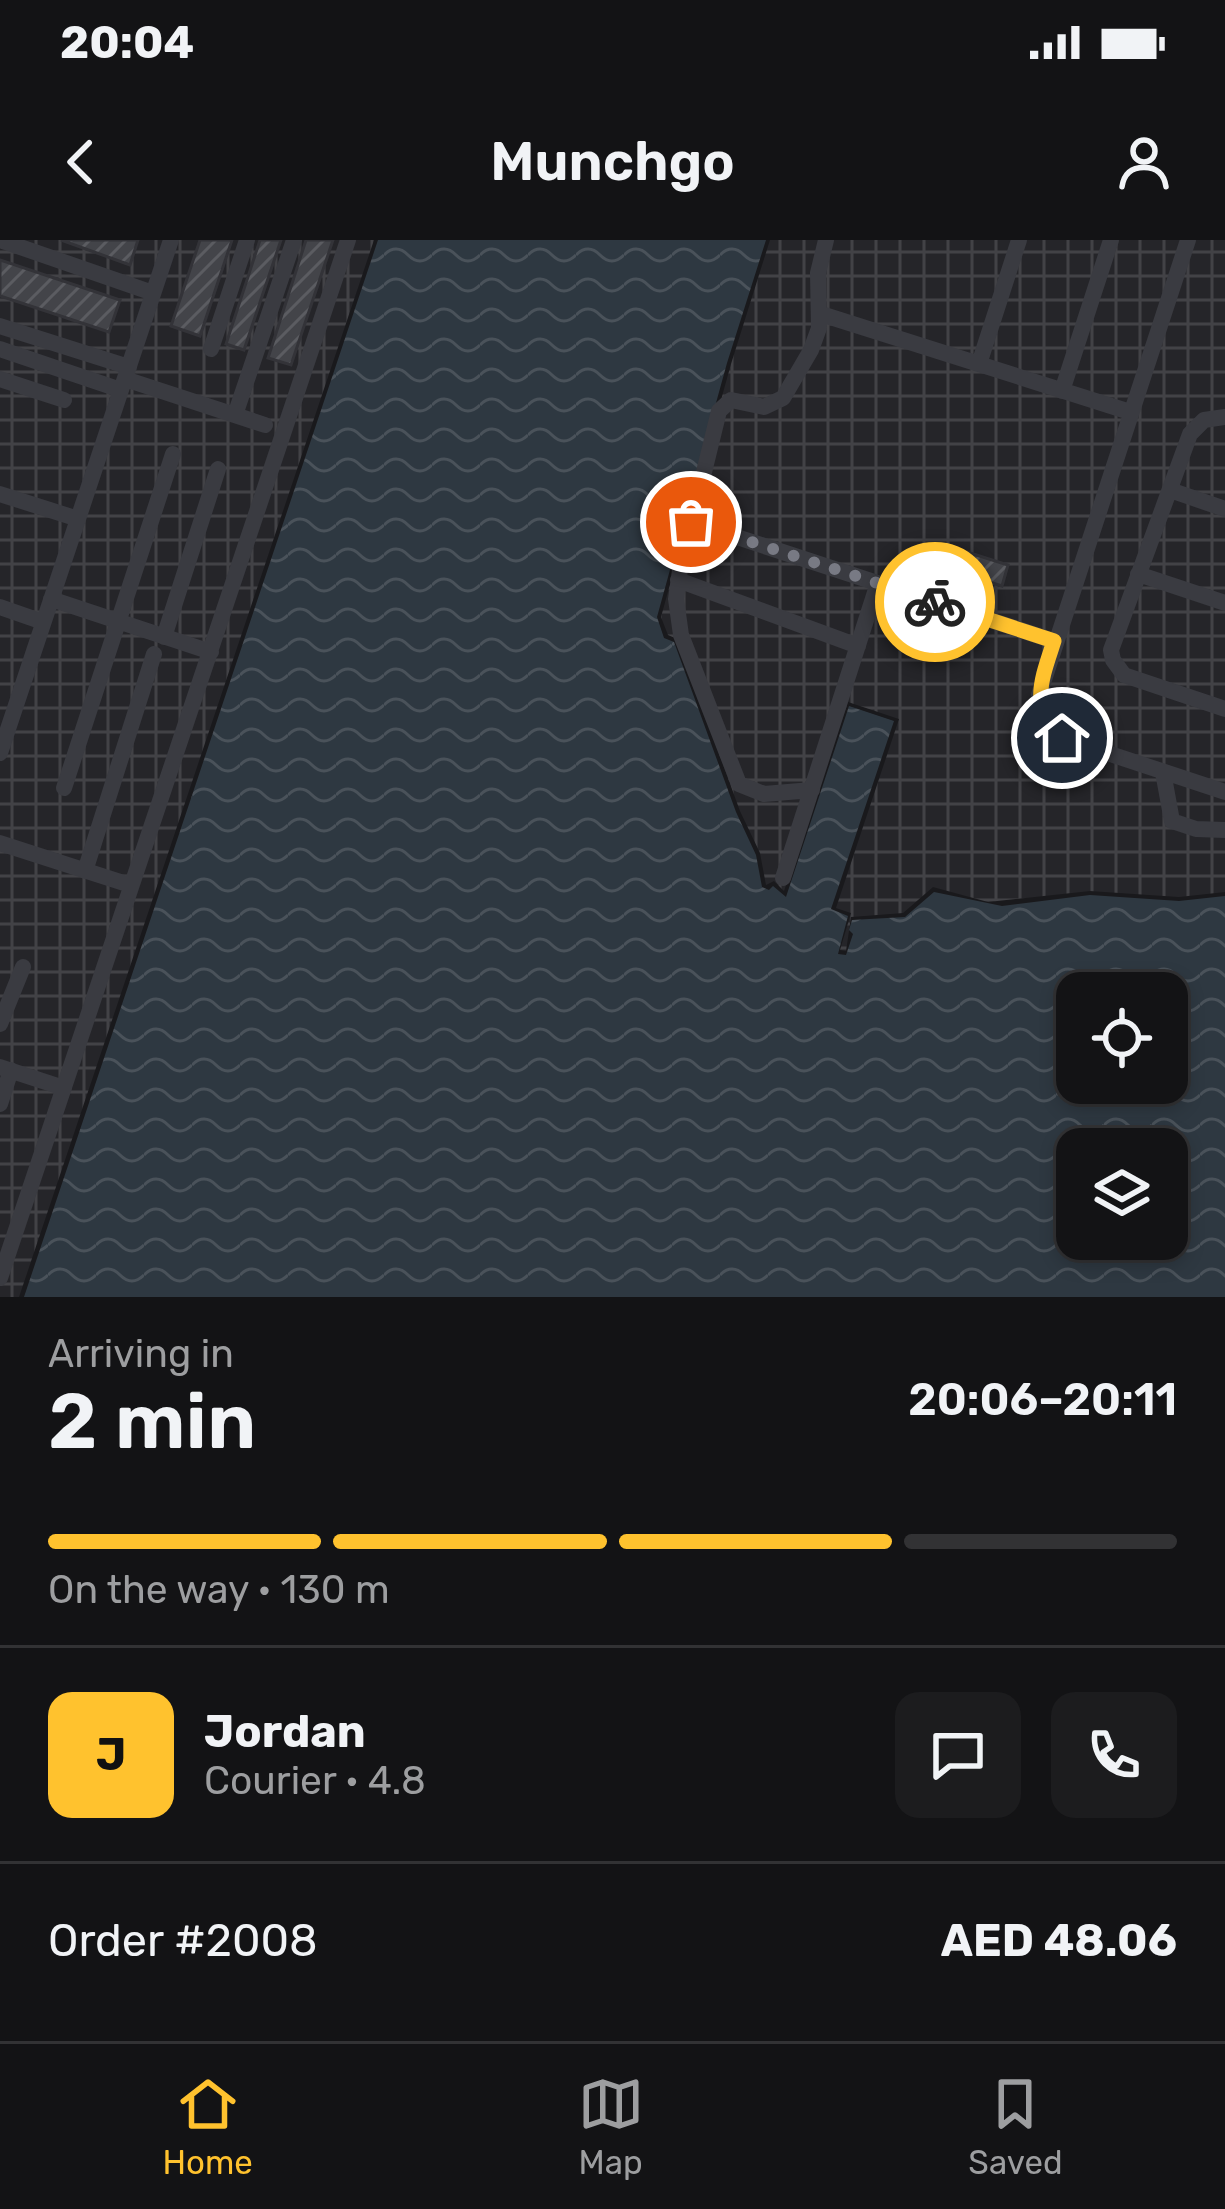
<!DOCTYPE html>
<html lang="en">
<head>
<meta charset="utf-8">
<style>
  body { margin:0; font-family:Rubik,sans-serif; background:#1c1c1e; color:#f1f3f6; height:100vh; display:flex; flex-direction:column; font-size:45px; white-space:nowrap }
  * { box-sizing:border-box; margin:0 }
  p { font-size:39px; color:#9d9ea0 }
  .icon { flex:none; width:66px; height:66px; fill:none; stroke:currentColor; stroke-width:2; stroke-linecap:round; stroke-linejoin:round }
  .map { position:relative; height:1057px; overflow:hidden }
  .sheet { display:flex; flex-direction:column; background:#131315; flex:1 }
  .sheet>* { flex:none }
  .buttons { position:absolute; left:1056px; top:732px; display:grid; gap:24px }
  .buttons a { display:grid; place-items:center; width:132px; height:132px; border-radius:24px; background:#131315; box-shadow:0 6px 18px #0003,0 0 0 3px #323234; font-size:60px }
  .pin { position:absolute; display:grid; place-items:center; width:102px; height:102px; color:#fff; margin:-51px; border:6px solid #fff; border-radius:50%; box-shadow:0 3px 12px #0007 }
  .courier { position:absolute; display:grid; place-items:center; width:120px; height:120px; margin:-60px; border:9px solid #ffc22e; border-radius:50%; background:#fff; color:#222; box-shadow:0 3px 15px #0007 }
  .overview em { font-style:normal; font-weight:600 }
  .overview div { display:flex; flex-direction:column-reverse }
  .overview { display:flex; align-items:center; justify-content:space-between; height:204px; padding:0 48px }
  h1 { font-size:78px; font-weight:600; line-height:90px }
  .bar { display:grid; grid-template-columns:repeat(4,1fr); gap:18px 12px; align-content:center; height:144px; padding:0 48px }
  .bar i { height:15px; border-radius:9px; background:#323234 }
  .bar .on { background:#ffc22e }
  .bar p { grid-column:span 4 }
  .line { display:flex; align-items:center; gap:30px; padding:0 48px; border-top:3px solid #323234 }
  .line div { flex:1 }
  .round { display:grid; place-items:center; flex:none; width:126px; height:126px; border-radius:24px; background:#1c1c1e }
  .status { display:flex; justify-content:space-between; align-items:center; height:84px; padding:0 60px; background:#131315; direction:ltr }
  .status svg { height:33px; fill:currentColor }
  header { display:flex; justify-content:space-between; align-items:center; height:156px; padding:0 48px; background:#131315; font-size:54px; font-weight:600 }
  .tabs { display:flex; justify-content:space-around; align-items:center; height:168px; border-top:3px solid #323234; background:#131315; font-size:33px; color:#9d9ea0 }
  .tabs a { display:grid; justify-items:center; gap:6px }
  .tabs .on { color:#ffc22e }
  .map>svg:first-child { display:block }
  .industrial { fill:url(#industrial-grid) }
  .water { fill:url(#water-waves); fill-rule:evenodd }
  .building { fill:url(#building-hatch); stroke:#333338; stroke-width:3 }
  .lines { fill:none; stroke-linecap:round; stroke-linejoin:round }
  .minor { stroke:#3a3b41; stroke-width:16 }
  .done { stroke:#787a84; stroke-width:12; stroke-dasharray:0 21.6 }
  .route { stroke:#ffc22e; stroke-width:15 }
</style>
</head>
<body>
<div class="status"><b>20:04</b><svg viewBox="0 0 49 12"><path d="M0 12V9h3v3zM5 12V6h3v6zM10 12V3h3v9zM15 12V0h3v12zM26 1h20v11H26zM47 4h2v5h-2z"/></svg></div>
<header><svg class="icon" aria-label="back" viewBox="0 0 24 24"><path d="M15 5l-7 7 7 7"/></svg>Munchgo<svg class="icon" aria-label="person" viewBox="0 0 24 24"><circle cx="12" cy="8" r="4"/><path d="M4 21q1-7 8-7t8 7"/></svg></header>
<div class="map">
<svg width="1225" height="1057" viewBox="0 0 1225 1057">
  <defs>
    <pattern id="industrial-grid" width="8" height="8" patternUnits="userSpaceOnUse" patternTransform="scale(3)"><rect width="8" height="8" fill="#252529"/><path d="M0 4h8M4 0v8" fill="none" stroke="#424246"/></pattern>
    <pattern id="water-waves" width="16" height="10" patternUnits="userSpaceOnUse" patternTransform="scale(3)"><rect width="16" height="10" fill="#2e3841"/><path d="M0 5q4-4 8 0t8 0" fill="none" stroke="#4a525a"/></pattern>
    <pattern id="building-hatch" width="6" height="6" patternUnits="userSpaceOnUse" patternTransform="scale(3)"><rect width="6" height="6" fill="#434449"/><path d="M-1 1l2-2M0 6l6-6M5 7l2-2" fill="none" stroke="#5b5c61"/></pattern>
  </defs>
  <rect width="100%" height="100%" fill="#19191c"/>
  <path class="industrial" d="M0 0H374L19 1057H0Z
    M770 0H1225V652L1179 657 1090 651 988 662 933 647 903 673 851 677 846 711 840 710 851 673 836 668 899 479 848 462 784 651 774 641 766 645 760 613 740 571 677 399 668 395 661 377 731 124Z"/>
  <path class="water" d="M378 0H766L727 123 657 377 664 398 674 402 736 572 756 615 762 647 769 650 773 646 786 657 849 466 894 481 831 669 848 676 838 714 846 715 853 694 849 690 852 680 905 677 934 652 1002 666 1090 655 1179 661 1225 656V1057H24ZM1077 753H1167V843H1077ZM1077 909H1167V999H1077Z"/>
  <path class="building" d="M61 0H138L130 25Z
    M200 0H232L200 96 171 86Z
    M260 0H281L244 110 226 104Z
    M306 0H333L291 125 268 118Z
    M0 20 120 60 109 92 0 56Z
    M945 305 1008 325 1002 346 938 326Z"/>
  <g class="lines">
    <path class="minor" d="M0 0 153 53
      M1188 0 1039 455 1049 487 1062 498 1225 552
      M821 74 1130 172
      M0 86 129 127
      M0 109 121 150
      M211 109 247 0
      M979 124 1019 0
      M0 139 64 160
      M125 139 265 185
      M1062 151 1111 0
      M235 175 294 0
      M1225 177 1204 180 1190 194 1111 410 1113 420 1124 435 1225 469
      M1170 250 1225 269
      M0 254 78 279
      M691 282 1054 401
      M1138 334 1225 363
      M678 340 858 406
      M51 359 211 412
      M0 367 43 382
      M164 397 218 229
      M0 513 171 0
      M1163 532 1172 581 1196 589 1225 590
      M64 548 173 214
      M812 550 764 554 739 544 681 395 676 359 680 330 719 171 731 160 764 167 783 158 811 110 819 88 818 33 826 0
      M0 603 130 645
      M85 631 154 414
      M783 638 878 343
      M0 784 23 727
      M0 827 64 848
      M0 864 11 830
      M0 1038 348 0"/>
  </g>
  <g class="lines">
    <path class="done" d="M691 282 935 362"/>
    <path class="route" d="M935 362 1054 401C1042 438 1028 469 1062 498"/>
  </g>
</svg>
<div class="buttons">
<a><svg class="icon" aria-label="locate" viewBox="0 0 24 24"><circle cx="12" cy="12" r="6"/><path d="M12 2v4M12 18v4M2 12h4M18 12h4"/></svg></a>
<a><svg class="icon" aria-label="layers" viewBox="0 0 24 24"><path d="M12 4l9 5-9 5-9-5zM3 14l9 5 9-5"/></svg></a>
</div>
<div class="pin" style="left:691px;top:282px;background:#ea580c"><svg class="icon" aria-label="bag" viewBox="0 0 24 24"><path d="M5 8h14l-1 12H6zM9 8a3 3 0 0 1 6 0"/></svg></div>
<div class="pin" style="left:1062px;top:498px;background:#1f2937"><svg class="icon" aria-label="home" viewBox="0 0 24 24"><path d="M3 11l9-7 9 7M6 9v11h12V9"/></svg></div>
<div class="courier" style="left:935px;top:362px"><svg class="icon" aria-label="bike" viewBox="0 0 24 24"><circle cx="6" cy="16" r="4"/><circle cx="18" cy="16" r="4"/><path d="M6 16l4-8h5l3 8M10 8l3 8H6M13 5h3"/></svg></div>
</div>
<section class="sheet">
<div class="overview"><div><h1>2 min</h1><p>Arriving in</p></div><em>20:06–20:11</em></div>
<div class="bar"><i class="on"></i><i class="on"></i><i class="on"></i><i></i><p>On the way · 130 m</p></div>
<div class="line" style="height:216px"><b class="round" style="background:#ffc22e;color:#111">J</b><div><b>Jordan</b><p>Courier · 4.8</p></div><a class="round"><svg class="icon" aria-label="chat" viewBox="0 0 24 24"><path d="M4 5h16v11H9l-5 4z"/></svg></a><a class="round"><svg class="icon" aria-label="phone" viewBox="0 0 24 24"><path d="M5 4h4l2 5-3 2q2 4 5 5l2-3 5 2v4C11 20 4 13 5 4z"/></svg></a></div>
<div class="line" style="height:156px"><div>Order #2008</div><b>AED 48.06</b></div>
</section>
<nav class="tabs">
<a class="on"><svg class="icon" aria-label="home" viewBox="0 0 24 24"><path d="M3 11l9-7 9 7M6 9v11h12V9"/></svg>Home</a>
<a><svg class="icon" aria-label="map" viewBox="0 0 24 24"><path d="M3 6l6-2 6 2 6-2v14l-6 2-6-2-6 2zM9 4v14M15 6v14"/></svg>Map</a>
<a><svg class="icon" aria-label="saved" viewBox="0 0 24 24"><path d="M7 4h10v16l-5-4-5 4z"/></svg>Saved</a>
</nav>
</body>
</html>
